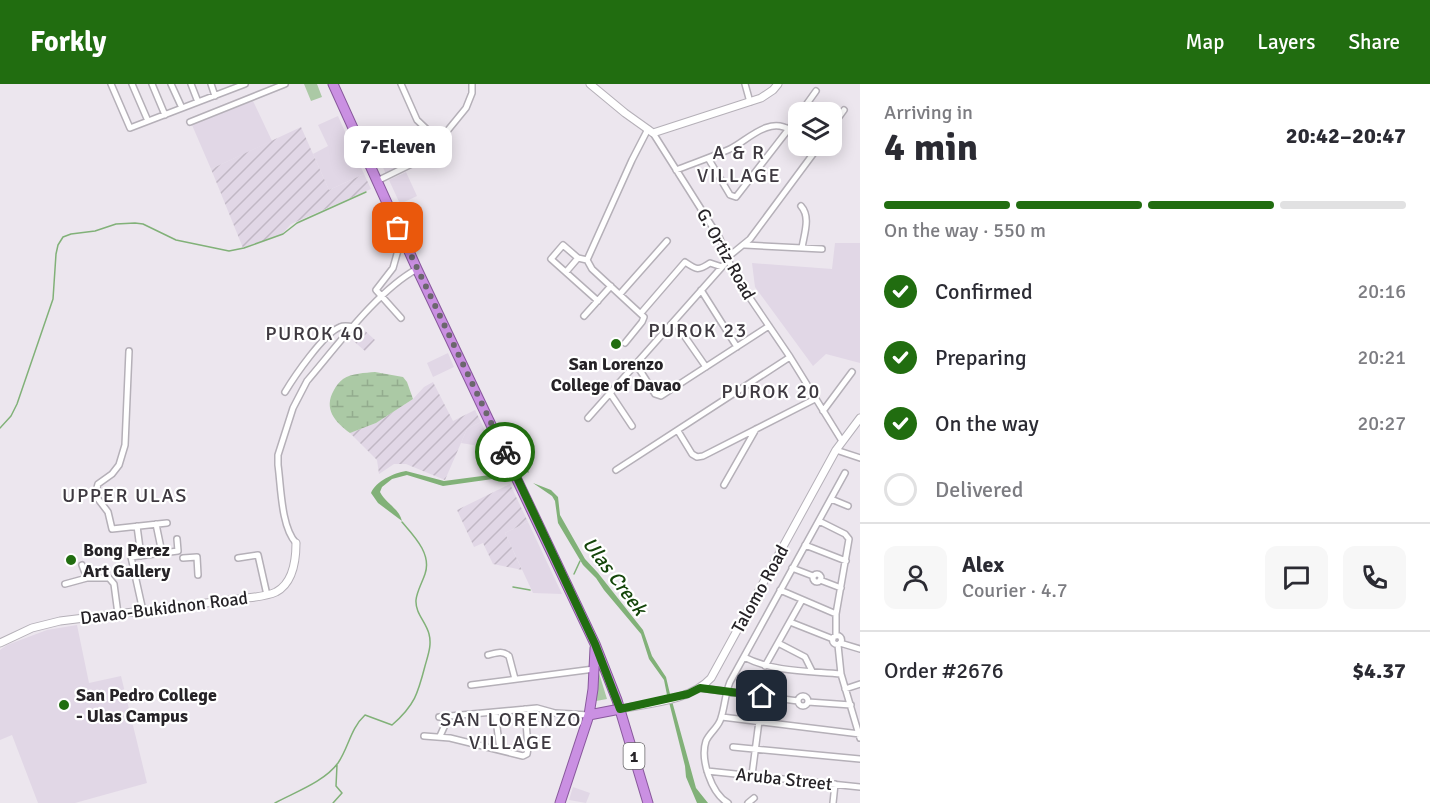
<!DOCTYPE html>
<html lang="en">
<head>
<meta charset="utf-8">
<style>
  body { margin:0; font-family:Signika,sans-serif; background:#f7f7f7; color:#2b2b33; height:100vh; display:flex; flex-direction:column; font-size:22px; white-space:nowrap }
  * { box-sizing:border-box; margin:0 }
  p { font-size:20px; color:#7c7c81 }
  .icon { flex:none; width:33px; height:33px; fill:none; stroke:currentColor; stroke-width:2; stroke-linecap:round; stroke-linejoin:round }
  .map { position:relative; flex:1; overflow:hidden }
  .sheet { display:flex; flex-direction:column; background:#fff; width:570px }
  .sheet>* { flex:none }
  .controls { position:absolute; left:788px; top:18px; display:grid; gap:12px }
  .controls a { display:grid; place-items:center; width:54px; height:54px; border-radius:12px; background:#fff; box-shadow:0 3px 15px #0003; font-size:30px }
  .pin { position:absolute; display:grid; place-items:center; width:51px; height:51px; color:#fff; margin:-26px; border-radius:12px; box-shadow:0 3px 9px #0006 }
  .courier { position:absolute; display:grid; place-items:center; width:60px; height:60px; margin:-30px; border:4px solid #216d10; border-radius:50%; background:#fff; color:#222; box-shadow:0 2px 8px #0007 }
  .bubble { position:absolute; height:42px; border-radius:12px; background:#fff; box-shadow:0 3px 15px #0003; font-size:20px; font-weight:800; line-height:42px; text-align:center }
  .headline em { font-style:normal; font-weight:800 }
  .headline div { display:flex; flex-direction:column-reverse }
  .headline { display:flex; align-items:center; justify-content:space-between; height:102px; padding:0 24px }
  h1 { font-size:39px; font-weight:800; line-height:45px }
  .bar { display:grid; grid-template-columns:repeat(4,1fr); gap:9px 6px; align-content:center; height:72px; padding:0 24px }
  .bar i { height:8px; border-radius:4px; background:#e1e1e2 }
  .bar .selected { background:#216d10 }
  .bar p { grid-column:span 4 }
  .line { display:flex; align-items:center; gap:15px; padding:0 24px; border-top:2px solid #e1e1e2 }
  .line div { flex:1 }
  .round { display:grid; place-items:center; flex:none; width:63px; height:63px; border-radius:12px; background:#f7f7f7 }
  ol { padding:0 24px; list-style:none }
  li { display:flex; align-items:center; gap:18px; height:66px }
  li p { margin-inline-start:auto }
  li .icon { padding:6px; border-radius:50%; background:#216d10; color:#fff; stroke-width:4 }
  li:last-child { color:#7c7c81 }
  li i { width:33px; height:33px; border:3px solid #e1e1e2; border-radius:50% }
  header { display:flex; align-items:center; gap:36px; box-sizing:border-box; height:84px; padding:0 30px; background:#216d10; color:#fff }
  header strong { font-size:28px }
  nav { display:flex; gap:33px; margin-inline-start:auto; font-size:21px }
  main { display:flex; flex:1; min-height:0 }
  .map>svg:first-child { display:block }
  .built { fill:#e1d7e6 }
  .industrial { fill:url(#industrial-furrows) }
  .green { fill:#abc9a5 }
  .wetland { fill:url(#wetland-marsh) }
  .water { fill:#81b178 }
  .lines { fill:none; stroke-linecap:round; stroke-linejoin:round }
  .stream { stroke:#81b178; stroke-width:1.5 }
  .minor-casing { stroke:#b5b0b8; stroke-width:8 }
  .tertiary-casing { stroke:#b5b0b8; stroke-width:9 }
  .trunk-casing { stroke:#88589c; stroke-width:11 }
  .minor { stroke:#fff; stroke-width:5 }
  .tertiary { stroke:#fff; stroke-width:7 }
  .trunk { stroke:#ca90e2; stroke-width:9 }
  .done { stroke:#6b676d; stroke-width:6; stroke-dasharray:0 10.8 }
  .route { stroke:#216d10; stroke-width:8 }
  .poi-dot { fill:#216d10; stroke:#fff; stroke-width:2 }
  .labels { text-anchor:middle; stroke-width:4.5; stroke-linejoin:round; paint-order:stroke }
  .shield { fill:#fff; stroke:#676568; stroke-width:1.5 }
  .shield-label { font-size:16px; font-weight:bold; fill:#262327 }
  .street-label { font-size:18px; fill:#262327; stroke:#fff }
  .poi-label { font-size:18px; font-weight:bold; fill:#262327; stroke:#fff; text-anchor:start }
  .neighbourhood-label { font-size:20px; letter-spacing:1.5px; fill:#3e3940; stroke:#fff }
  .water-label { font-size:20px; font-style:italic; fill:#14450a; stroke:#fff }
</style>
</head>
<body>
<header>
<strong>Forkly</strong>
<nav><a>Map</a><a>Layers</a><a>Share</a></nav>
</header>
<main>
<div class="map">
<svg width="860" height="719" viewBox="0 0 860 719">
  <defs>
    <pattern id="industrial-furrows" width="10" height="10" patternUnits="userSpaceOnUse" patternTransform="scale(1.5)"><rect width="10" height="10" fill="#e1d7e6"/><path d="M-1 1l2-2M0 10L10 0M9 11l2-2" fill="none" stroke="#c1b8c5"/></pattern>
    <pattern id="wetland-marsh" width="20" height="14" patternUnits="userSpaceOnUse" patternTransform="scale(1.5)"><rect width="20" height="14" fill="#abc9a5"/><path d="M1 5h8M5 5V1M11 12h8M15 12V8" fill="none" stroke="#93ac8e"/></pattern>
  </defs>
  <rect width="100%" height="100%" fill="#ece6ee"/>
  <path class="built" d="M253 17 272 57 211 85 192 41Z
    M338 32 364 90 329 106 313 70 328 62 318 41Z
    M393 61 403 82 386 90 376 69Z
    M406 88 417 112 400 120 389 96Z
    M835 159H860V279L826 270 813 282 755 203 752 179 832 185Z
    M448 269 454 283 433 293 427 279Z
    M481 338 492 362 484 366 479 362 461 359 467 345Z
    M528 438 562 510 533 509 505 449Z
    M77 541 89 599 121 592 147 699 75 719H38L12 651 0 656V566L7 561 47 546Z
    M573 703 590 709 586 719 569 716Z"/>
  <path class="industrial" d="M301 43 329 106 364 90 371 105 291 140 282 150 243 164 211 85Z
    M361 243 375 256 365 267 350 254Z
    M433 298 453 337 475 326 481 338 467 345 445 396 406 380H394L379 390 377 376 350 349 376 339 413 315 424 303Z
    M510 400 528 438 505 449 522 486 493 480 483 459 474 463 457 426Z"/>
  <path class="green" d="M304 0H317L322 13 311 17Z
    M599 589 607 615 596 617Z"/>
  <path class="wetland" d="M375 288 403 293 407 298 413 315 376 339 350 349C335 338 323 325 334 306 336 302 339 298 343 295 352 289 365 289 375 288Z"/>
  <path class="water" d="M406 387 444 397 505 389 507 393 443 402 407 391 392 395 382 403 380 408C386 420 399 424 402 437L378 419 371 409C376 397 394 389 406 387Z
    M533 399 551 406 558 413 560 431 585 475 598 489 643 546 652 572 666 593 670 610 667 611 664 596 649 575 641 550 604 506 596 494 583 481 558 439 555 417 552 412Z
    M672 617 696 704 708 719H697L686 693 685 682 669 618Z"/>
  <g class="lines">
    <path class="stream" d="M0 344 11 332 17 320 53 215 56 170 58 161 63 153 71 150 95 147 116 140 135 139 143 140 176 156 229 167 244 164 283 150 297 139 366 108
      M523 383H526L528 388
      M574 490 580 477
      M513 503 530 506
      M275 719C295 708 324 698 338 679 349 663 350 645 365 631L392 641C415 621 418 609 425 582 428 571 432 561 429 550 426 538 415 529 416 516 417 507 422 499 425 490 432 470 414 452 402 438
      M333 719 342 709 336 702 337 681"/>
    <g class="minor-casing">
      <path id="minor" d="M111 0 130 44 245 0
        M132 0 148 37
        M152 0 165 31
        M171 0 182 24
        M191 0 198 18
        M211 0 215 12
        M401 0 417 36 439 57
        M745 0 750 18
        M801 28 816 7
        M190 38 285 0
        M831 44 844 26
        M653 49 720 155 735 192 790 273 842 357
        M708 74 730 111 736 113 798 33
        M676 86C694 79 712 73 730 65 747 57 768 32 790 46
        M377 97 426 73 466 24 472 9V0
        M801 122C811 133 804 150 802 164
        M745 161 822 165
        M728 173 750 155 819 62
        M587 176 578 174 563 161 551 175 598 217
        M566 188 578 174
        M701 206 737 263
        M620 210 667 157
        M641 229 685 178C697 186 698 187 710 179L722 183
        M584 232 611 202
        M401 234 376 206 393 184 402 152
        M674 237 706 283
        M625 259 642 238 644 233 592 185 587 176 632 76 648 45
        M129 267 125 361 119 381 112 390 98 400 95 411 108 428 112 445 167 439
        M636 280 655 310 661 312 769 242
        M285 308C294 293 324 249 340 243 344 241 349 242 354 243
        M610 309 632 342
        M823 327 852 288
        M588 334 729 175
        M678 347 692 370 697 373 703 372 815 315
        M836 366 860 374
        M616 386 790 273
        M724 401 756 345
        M831 415 848 422
        M819 437 845 450 849 455 836 530V552
        M156 440 162 469
        M137 442 141 472
        M296 459C281 443 281 402 278 381V371L293 324 307 297C337 262 378 206 417 185
        M805 461 846 477
        M183 474 197 473 198 491
        M238 474 258 471 267 511
        M82 481 87 494
        M792 484 813 492
        M813 494a4 4 0 1 1 8 0a4 4 0 1 1-8 0Z
        M820 496 841 504
        M65 500 87 494H109L114 500 118 530
        M780 506 836 530
        M143 527 131 473 178 467 177 455
        M790 538 833 555
        M832.5 556a4.5 4.5 0 1 1 9 0a4.5 4.5 0 1 1-9 0Z
        M778 559 805 573 812 587
        M840 559 860 565
        M838 561 841 590 860 654
        M488 571C496 569 502 566 509 572L515 595
        M744 573C773 588 808 587 841 590
        M765 582 802 516
        M471 601 594 585
        M700 604 798 617
        M845 605 860 600
        M798 617a5 5 0 1 1 10 0a5 5 0 1 1-10 0Z
        M808 618 851 621
        M495 628 500 666
        M439 633 537 624 555 629 589 631
        M722 633 860 650
        M424 652 450 654 523 672 527 670 528 664 525 625
        M440 652 449 632
        M733 663 860 675
        M707 687 860 703
        M752 691 759 637
        M728 719C711 709 700 675 706 657 710 648 719 643 721 634 725 622 725 610 730 598L845 389
        M748 719 754 714
        M833 719 835 700"/>
    </g>
    <g class="tertiary-casing">
      <path id="tertiary" d="M590 0 625 29 653 49 761 14 773 6 778 0
        M0 559 32 544 60 537 247 514C256 513 267 512 276 508 293 499 296 476 296 459
        M620 625C650 619 690 617 711 594L836 366 860 334"/>
    </g>
    <g class="trunk-casing">
      <path id="trunk" d="M333 0 417 185 595 560 617 616 648 719
        M589 631 620 625
        M560 719 589 631 593 605 595 564"/>
    </g>
    <use href="#minor" class="minor"/>
    <use href="#tertiary" class="tertiary"/>
    <use href="#trunk" class="trunk"/>
  </g>
  <g class="lines">
    <path class="done" d="M398 144 505 368"/>
    <path class="route" d="M505 368 595 560 620 625 688 610 700 604 762 612"/>
  </g>
  <g class="poi-dot">
    <circle cx="616" cy="260" r="6"/>
    <circle cx="71" cy="476" r="6"/>
    <circle cx="64" cy="621" r="6"/>
  </g>
  <g class="labels">
    <rect class="shield" x="623.5" y="659" width="21" height="26" rx="4.5"/>
    <g class="shield-label">
      <text x="634" y="678">1</text>
    </g>
    <g class="street-label">
      <text transform="translate(726 170) rotate(61)" y="6">G. Ortiz Road</text>
      <text transform="translate(760 505) rotate(-61)" y="6">Talomo Road</text>
      <text transform="translate(164 524) rotate(-7)" y="6">Davao-Bukidnon Road</text>
      <text transform="translate(784 695) rotate(6)" y="6">Aruba Street</text>
    </g>
    <g class="poi-label">
      <text x="616" y="286" text-anchor="middle">San Lorenzo<tspan x="616" dy="21">College of Davao</tspan></text>
      <text x="83" y="472">Bong Perez<tspan x="83" dy="21">Art Gallery</tspan></text>
      <text x="76" y="617">San Pedro College<tspan x="76" dy="21">- Ulas Campus</tspan></text>
    </g>
    <g class="neighbourhood-label">
      <text x="739" y="75">A &amp; R<tspan x="739" dy="23">VILLAGE</tspan></text>
      <text x="698" y="253">PUROK 23</text>
      <text x="315" y="256">PUROK 40</text>
      <text x="771" y="314">PUROK 20</text>
      <text x="125" y="418">UPPER ULAS</text>
      <text x="511" y="642">SAN LORENZO<tspan x="511" dy="23">VILLAGE</tspan></text>
    </g>
    <g class="water-label">
      <text transform="translate(615 492) rotate(53)" y="7">Ulas Creek</text>
    </g>
  </g>
</svg>
<div class="controls">
<a><svg class="icon" aria-label="layers" viewBox="0 0 24 24"><path d="M12 4l9 5-9 5-9-5zM3 14l9 5 9-5"/></svg></a>
</div>
<div class="pin" style="left:398px;top:144px;background:#ea580c"><svg class="icon" aria-label="bag" viewBox="0 0 24 24"><path d="M5 8h14l-1 12H6zM9 8a3 3 0 0 1 6 0"/></svg></div>
<div class="pin" style="left:762px;top:612px;background:#1f2937"><svg class="icon" aria-label="home" viewBox="0 0 24 24"><path d="M3 11l9-7 9 7M6 9v11h12V9"/></svg></div>
<div class="courier" style="left:505px;top:368px"><svg class="icon" aria-label="bike" viewBox="0 0 24 24"><circle cx="6" cy="16" r="4"/><circle cx="18" cy="16" r="4"/><path d="M6 16l4-8h5l3 8M10 8l3 8H6M13 5h3"/></svg></div>
<div class="bubble" style="left:344px;top:42px;width:108px">7-Eleven</div>
</div>
<section class="sheet">
<div class="headline"><div><h1>4 min</h1><p>Arriving in</p></div><em>20:42–20:47</em></div>
<div class="bar"><i class="selected"></i><i class="selected"></i><i class="selected"></i><i></i><p>On the way · 550 m</p></div>
<ol>
<li><svg class="icon" aria-label="check" viewBox="0 0 24 24"><path d="M5 12l5 5 9-10"/></svg>Confirmed<p>20:16</p></li>
<li><svg class="icon" aria-label="check" viewBox="0 0 24 24"><path d="M5 12l5 5 9-10"/></svg>Preparing<p>20:21</p></li>
<li><svg class="icon" aria-label="check" viewBox="0 0 24 24"><path d="M5 12l5 5 9-10"/></svg>On the way<p>20:27</p></li>
<li><i></i>Delivered</li>
</ol>
<div class="line" style="height:108px"><a class="round"><svg class="icon" aria-label="person" viewBox="0 0 24 24"><circle cx="12" cy="8" r="4"/><path d="M4 21q1-7 8-7t8 7"/></svg></a><div><b>Alex</b><p>Courier · 4.7</p></div><a class="round"><svg class="icon" aria-label="chat" viewBox="0 0 24 24"><path d="M4 5h16v11H9l-5 4z"/></svg></a><a class="round"><svg class="icon" aria-label="phone" viewBox="0 0 24 24"><path d="M5 4h4l2 5-3 2q2 4 5 5l2-3 5 2v4C11 20 4 13 5 4z"/></svg></a></div>
<div class="line" style="height:78px"><div>Order #2676</div><b>$4.37</b></div>
</section>
</main>
</body>
</html>
